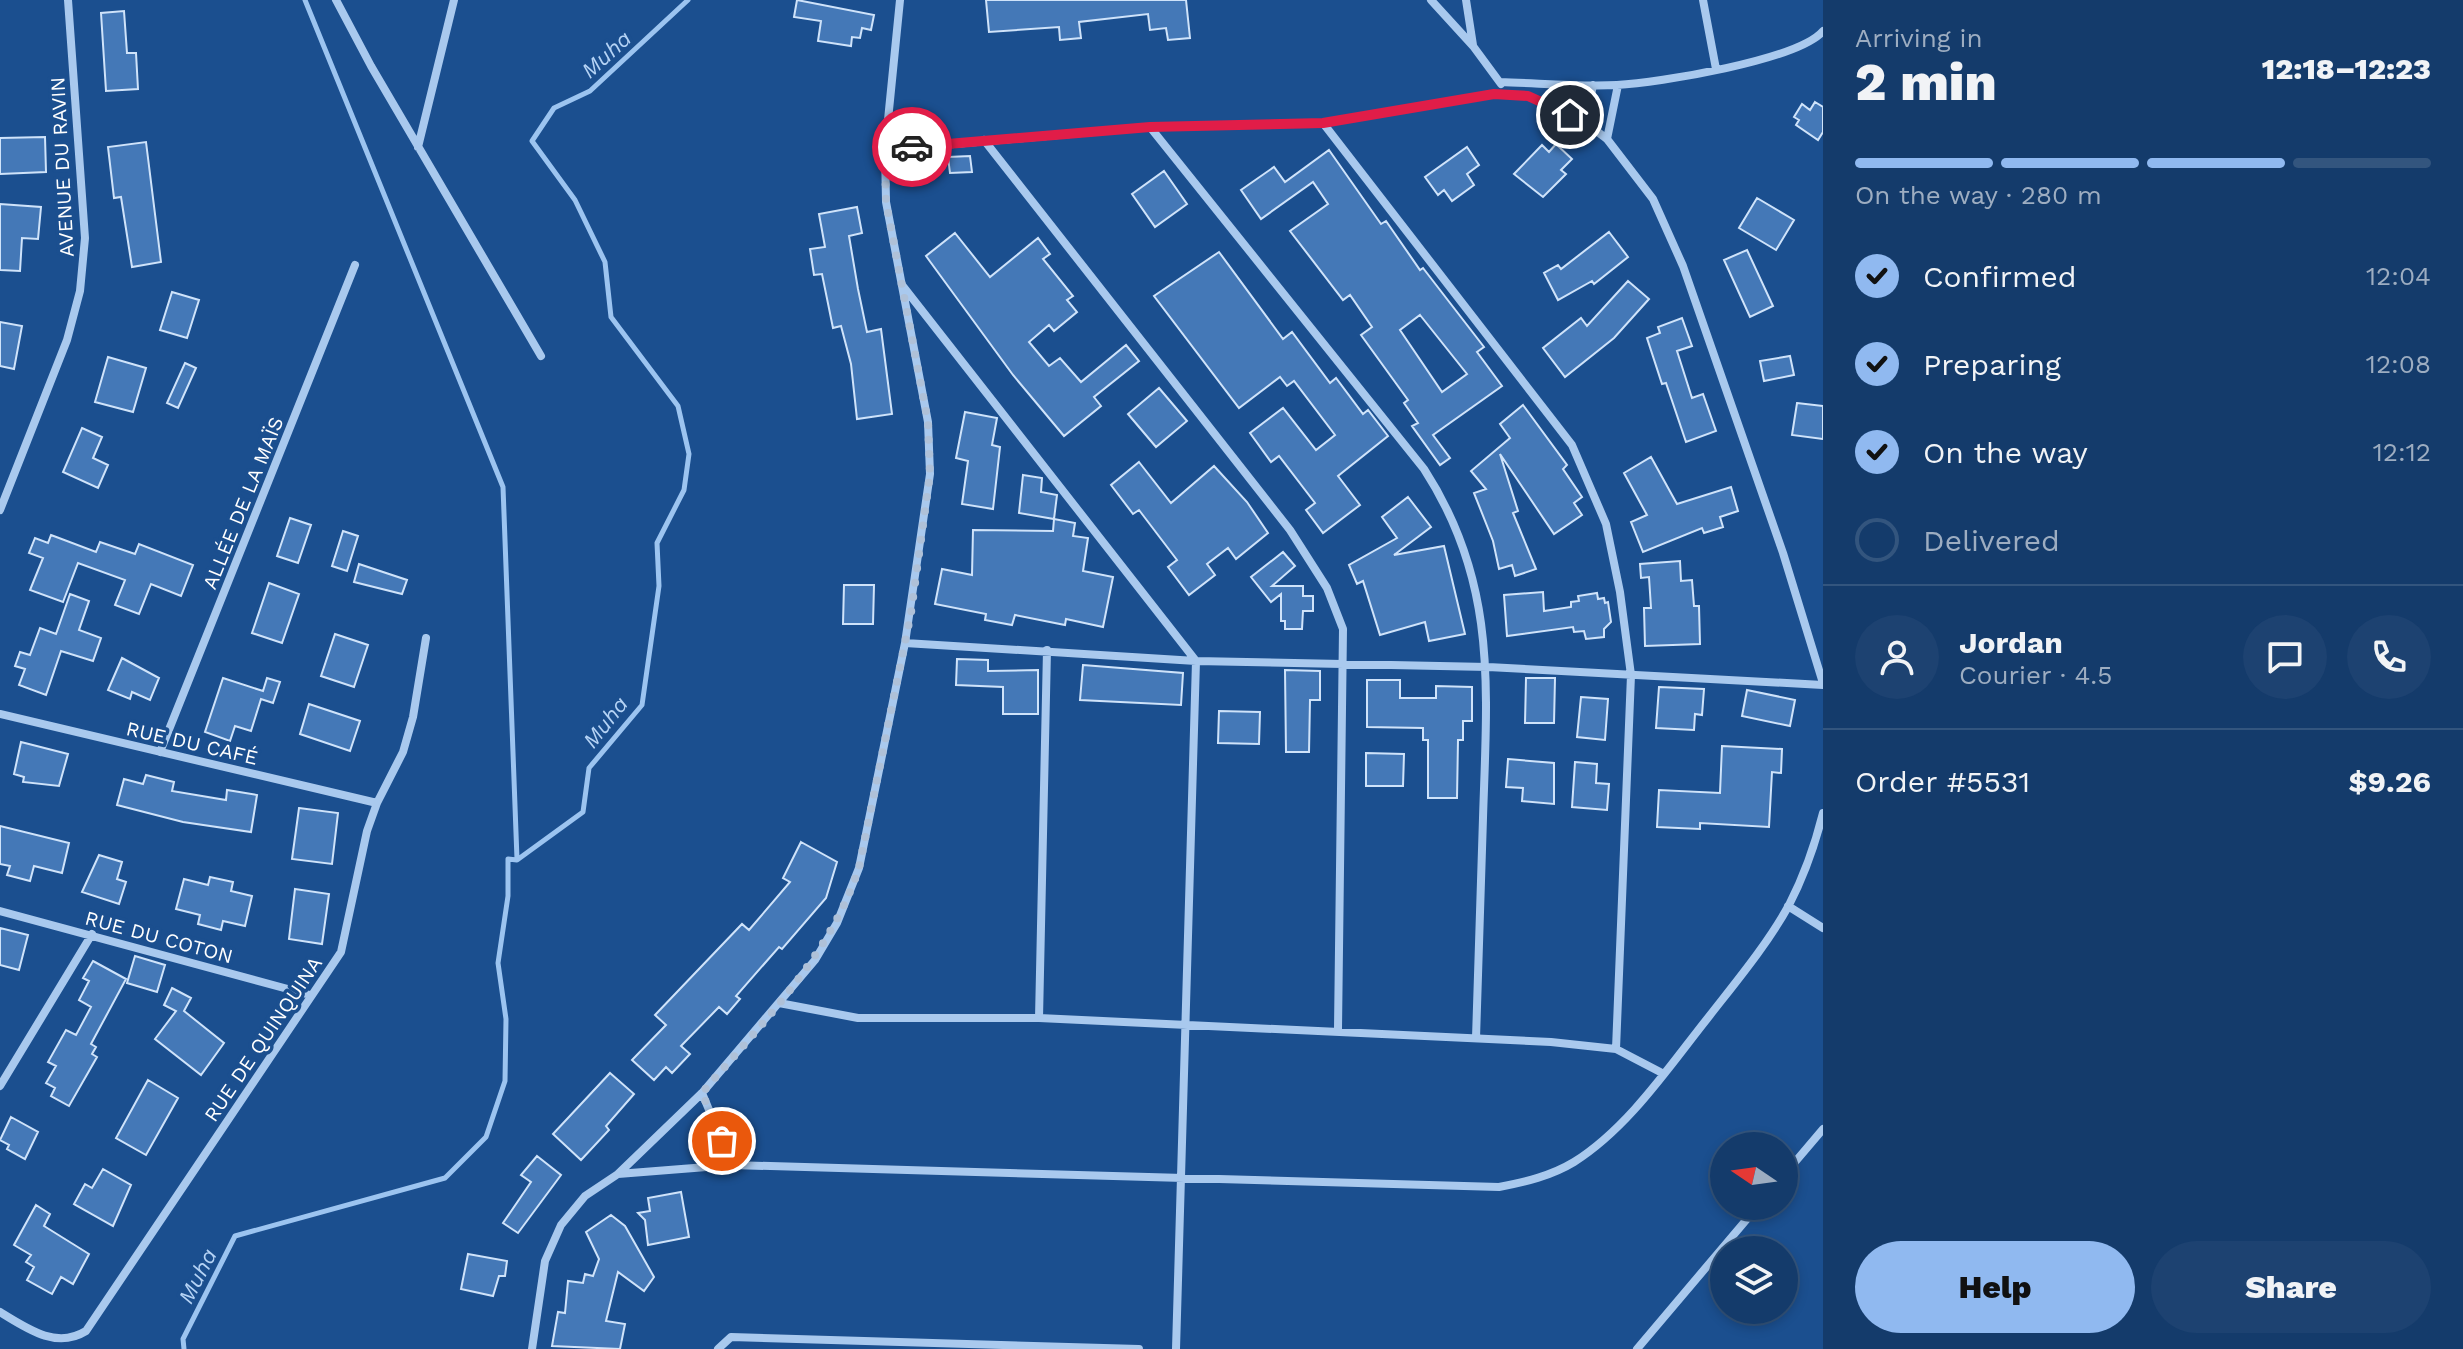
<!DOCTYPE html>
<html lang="en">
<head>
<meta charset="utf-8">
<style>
  body { margin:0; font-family:"Work Sans",sans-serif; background:#1d4271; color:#f1f3f6; height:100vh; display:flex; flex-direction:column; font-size:30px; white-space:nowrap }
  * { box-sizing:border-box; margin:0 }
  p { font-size:26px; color:#9dadc1 }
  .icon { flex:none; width:44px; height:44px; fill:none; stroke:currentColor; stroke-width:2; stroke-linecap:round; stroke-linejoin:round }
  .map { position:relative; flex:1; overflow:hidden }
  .details { display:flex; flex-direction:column; background:#143b6b; width:640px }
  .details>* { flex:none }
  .needle { width:52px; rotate:283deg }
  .controls { position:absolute; left:1710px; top:1132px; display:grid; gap:16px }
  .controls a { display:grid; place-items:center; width:88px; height:88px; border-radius:50%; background:#143b6b; box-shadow:0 4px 12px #0003,0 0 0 2px #33557e; font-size:40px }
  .pin { position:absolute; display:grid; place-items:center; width:68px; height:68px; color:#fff; margin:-34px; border:4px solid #fff; border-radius:50%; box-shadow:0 2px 8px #0007 }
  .courier { position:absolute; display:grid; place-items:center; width:80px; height:80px; margin:-40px; border:6px solid #e11d48; border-radius:50%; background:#fff; color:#222; box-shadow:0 2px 10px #0007 }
  .head em { font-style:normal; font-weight:800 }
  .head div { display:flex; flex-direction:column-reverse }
  .head { display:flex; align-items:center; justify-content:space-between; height:136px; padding:0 32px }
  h1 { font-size:52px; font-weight:800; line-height:60px }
  .bar { display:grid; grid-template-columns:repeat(4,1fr); gap:12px 8px; align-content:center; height:96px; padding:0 32px }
  .bar i { height:10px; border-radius:6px; background:#33557e }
  .bar .on { background:#90b9f0 }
  .bar p { grid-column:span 4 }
  .line { display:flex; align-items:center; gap:20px; padding:0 32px; border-top:2px solid #33557e }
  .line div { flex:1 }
  .round { display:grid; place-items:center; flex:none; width:84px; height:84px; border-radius:42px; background:#1d4271 }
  ol { padding:0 32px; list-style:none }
  li { display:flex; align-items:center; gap:24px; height:88px }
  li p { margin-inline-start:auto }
  li .icon { padding:8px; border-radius:50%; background:#90b9f0; color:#111; stroke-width:4 }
  li:last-child { color:#9dadc1 }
  li i { width:44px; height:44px; border:4px solid #33557e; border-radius:50% }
  .primary-button { display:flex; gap:16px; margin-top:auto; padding:16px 32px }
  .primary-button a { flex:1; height:92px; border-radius:48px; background:#90b9f0; color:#111; font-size:32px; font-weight:800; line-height:92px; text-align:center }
  .primary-button a+a { background:#1d4271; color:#f1f3f6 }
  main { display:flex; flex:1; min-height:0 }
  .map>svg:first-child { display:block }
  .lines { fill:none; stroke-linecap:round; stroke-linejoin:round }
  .stream { stroke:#9cc4f0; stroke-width:5 }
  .building { fill:#4478b7; stroke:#cfe3fa; stroke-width:2; fill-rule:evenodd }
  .street { stroke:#a9c9ee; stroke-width:8 }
  .done { stroke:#afc1d8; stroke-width:8; stroke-dasharray:0 14.4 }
  .route { stroke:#e11d48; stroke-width:10 }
  .labels { text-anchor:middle; stroke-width:7; stroke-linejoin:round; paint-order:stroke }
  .street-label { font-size:20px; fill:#fff; stroke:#1b4f8f }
  .water-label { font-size:22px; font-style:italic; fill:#b5d3f5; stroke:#1b4f8f }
</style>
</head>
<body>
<main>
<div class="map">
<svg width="1823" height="1349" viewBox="0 0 1823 1349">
  <rect width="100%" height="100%" fill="#1b4f8f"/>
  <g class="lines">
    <path class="stream" d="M305 0 503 487 517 859
      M184 1349 183 1339 235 1236 445 1178 486 1137 505 1081 506 1019 498 963 508 896V859L517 860 583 812 589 768 642 705 659 586 657 543 684 490 689 454 678 406 611 317 605 262 575 200 532 141 554 108 590 91 688 0"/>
  </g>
  <path class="building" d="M797 0 874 15 871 30 862 28 860 38 852 37 851 46 818 41 821 21 794 17Z
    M986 0H1186L1190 38 1168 40 1166 28 1150 30 1148 14 1079 22 1081 38 1060 40 1059 27 989 32Z
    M124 11 127 53H136L138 89 106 91 101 13Z
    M1815 102 1823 107V132L1818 140 1796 125 1799 120 1794 117 1802 104 1810 110Z
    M45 137 46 172 0 174V138Z
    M146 142 161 262 132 267 121 197 114 198 108 147Z
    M1556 144 1572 159 1561 170 1566 174 1543 197 1514 174 1542 145 1549 152Z
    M1467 147 1479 165 1467 174 1474 185 1452 201 1444 190 1438 195 1425 177Z
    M1329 150 1381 224 1386 221 1420 270 1423 268 1484 347 1477 352 1502 386 1433 435 1450 458 1440 465 1412 426 1418 423 1404 403 1408 400 1361 335 1372 327 1350 295 1343 300 1290 231 1328 204 1313 182 1261 219 1241 190 1274 167 1285 182ZM1420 315 1467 374 1442 392 1400 330Z
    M970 156 972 172 950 173 948 157Z
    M1164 171 1187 204 1155 227 1132 194Z
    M1757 198 1794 220 1776 250 1739 228Z
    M0 204 41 207 38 239 22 238 20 271 0 270Z
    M857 207 862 233 849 236 858 289 867 332 881 329 892 414 857 419 851 364 841 326 833 328 822 274 814 275 810 249 825 247 819 214Z
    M1609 232 1628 257 1594 284 1592 281 1558 300 1544 273 1558 265 1561 269Z
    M955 233 990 277 1038 238 1050 254 1043 259 1073 296 1067 300 1077 312 1054 331 1049 325 1029 342 1049 366 1060 358 1081 382 1126 345 1139 361 1094 397 1101 406 1064 436 1013 375 926 256Z
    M1747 250 1773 306 1750 317 1724 260Z
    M1219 252 1283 339 1292 332 1330 383 1336 378 1363 414 1368 410 1388 436 1338 476 1360 505 1323 533 1306 510 1315 503 1279 456 1271 462 1250 433 1283 408 1316 450 1335 435 1294 381 1287 386 1280 377 1239 408 1154 296Z
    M1628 281 1649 299 1614 338 1565 377 1543 348 1581 318 1587 326Z
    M172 292 199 300 187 338 160 330Z
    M1682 318 1692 346 1677 351 1692 398 1703 394 1716 431 1686 442 1666 383 1662 384 1647 338 1660 333 1658 327Z
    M0 322 22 326 14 369 0 366Z
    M1790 356 1794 375 1764 381 1760 361Z
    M108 357 146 368 133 412 95 402Z
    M185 363 196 368 178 408 167 403Z
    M1159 388 1187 421 1156 447 1128 414Z
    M1797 403 1823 406V439L1792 435Z
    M1523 405 1567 465 1563 469 1582 497 1574 503 1582 515 1554 534 1500 454 1518 511 1513 513 1536 569 1515 576 1512 565 1499 569 1493 541 1474 493 1486 489 1471 471 1510 438 1500 424Z
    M965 412 997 418 992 445 1000 447 993 509 962 504 968 461 956 458Z
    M82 428 102 437 93 458 108 465 98 488 63 472Z
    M1651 457 1677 504 1731 487 1738 511 1720 517 1723 527 1704 533 1702 528 1643 552 1631 522 1647 515 1624 473Z
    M1139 462 1171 503 1214 466 1247 502 1268 533 1236 559 1228 548 1207 564 1215 575 1189 595 1168 567 1177 560 1139 510 1133 514 1111 485Z
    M1023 475 1042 478 1041 492 1057 495 1054 519 1019 513Z
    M1408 497 1431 527 1394 555 1444 546 1465 634 1429 641 1425 622 1380 635 1363 581 1357 584 1349 565 1397 538 1382 517Z
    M290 518 311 525 298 563 277 556Z
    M1054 519 1075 523 1073 536 1088 538 1083 571 1113 577 1103 627 1066 619 1065 625 1015 615 1012 625 985 620 986 614 935 604 942 569 972 575 973 530 1053 531Z
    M343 531 358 536 347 571 332 566Z
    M51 535 96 552 100 542 135 554 139 544 193 565 181 596 151 584 139 614 115 605 125 580 78 563 63 602 30 590 43 558 29 553 35 538 48 543Z
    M1283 552 1295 566 1272 586H1303V596H1313V611H1303L1302 629H1285V621H1281V594L1271 602 1251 577Z
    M1680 561 1681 581 1692 580 1694 606H1699L1700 644 1645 646 1644 608H1651L1649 577 1641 578 1640 564Z
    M359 564 407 580 402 594 354 582Z
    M269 583 299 594 282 643 252 633Z
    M844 585H874L873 624H843Z
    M1543 592 1544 611 1571 607V602L1579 601 1578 596 1597 593 1598 599 1604 598 1605 603 1608 602 1611 622 1604 629V637L1586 639 1584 631 1574 632 1573 627 1507 636 1504 595Z
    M70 594 89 601 79 630 101 638 93 661 61 651 46 695 19 685 25 669 15 666 20 652 30 655 40 628 56 634Z
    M335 634 368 645 354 687 321 676Z
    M122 658 159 678 150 700 132 692 130 699 108 690Z
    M957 659 988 660V671L1038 670V714H1003V687L956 685Z
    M1083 665 1183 673 1181 705 1080 700Z
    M1285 670 1320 671V700H1310L1309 752H1286Z
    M223 678 263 691 267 678 280 682 273 703 261 699 251 731 235 726 230 741 205 732Z
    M1526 678H1555L1554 723H1525Z
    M1367 680H1400V698H1436V686L1472 687V721H1463V740H1458L1457 798H1428V740H1423V728L1367 727Z
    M1659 687 1704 689 1702 715 1695 714 1694 730 1656 728Z
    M1747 690 1795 700 1790 726 1742 716Z
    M1581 697 1608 699 1605 740 1577 737Z
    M309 704 360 721 350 751 300 734Z
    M1219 711 1260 712 1259 744 1218 743Z
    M21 742 68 754 59 786 23 782 24 777 14 774Z
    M1722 746 1782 749 1781 773 1772 772 1769 827 1700 823V829L1657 827 1659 790 1720 793Z
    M1366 753 1404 754 1403 786H1366Z
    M1508 759 1554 763V804L1522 801 1523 788 1506 787Z
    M1575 762 1597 764 1596 783 1609 784 1607 810 1572 807Z
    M146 775 174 782 172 791 226 800 227 790 257 795 251 832 183 822 117 805 124 779 143 784Z
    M299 808 338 813 332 864 292 859Z
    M0 826 69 843 62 873 34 866 30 881 7 875 10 866 0 864Z
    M801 842 837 862 826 898 782 949 779 947 736 996 740 999 727 1014 719 1007 681 1046 690 1054 672 1073 666 1067 654 1080 632 1060 666 1025 655 1015 742 924 749 930 790 882 783 878Z
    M99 855 122 862 117 879 126 882 119 904 82 892Z
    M210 877 233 882 231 891 252 896 245 926 223 921 221 930 198 924 200 915 176 909 184 879 208 885Z
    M295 889 329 894 322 944 289 939Z
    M0 928 28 935 19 970 0 965Z
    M135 956 165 965 157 992 127 983Z
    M93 961 126 979 91 1044 96 1047 92 1054 97 1057 69 1106 51 1096 55 1088 46 1083 56 1066 48 1062 66 1030 76 1035 91 1007 79 1000 89 981 83 978Z
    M172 988 191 998 184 1011 224 1043 201 1075 155 1039 176 1011 164 1005Z
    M610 1073 634 1094 606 1126 609 1130 581 1160 553 1134Z
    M148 1080 178 1098 146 1155 116 1138Z
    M11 1117 38 1132 25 1159 7 1149 9 1145 0 1140Z
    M537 1156 561 1175 518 1233 503 1223 531 1182 521 1175Z
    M103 1169 131 1185 113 1226 74 1204 85 1184 92 1188Z
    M681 1192 689 1237 648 1245 645 1220 638 1213 650 1211 648 1198Z
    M36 1205 50 1214 44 1226 89 1254 73 1284 61 1277 52 1294 27 1280 34 1267 26 1262 31 1255 14 1245Z
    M611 1215 625 1226 654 1277 644 1291 618 1272 606 1321 625 1324 620 1349 552 1346 558 1312 565 1313 568 1281 583 1283 585 1274 593 1276 599 1259 586 1232Z
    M468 1254 507 1261 505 1276H499L493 1296 461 1289Z"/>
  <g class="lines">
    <path class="street" d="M336 0 371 66 541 356
      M1431 0 1473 46 1501 84
      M1466 0 1473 45
      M1703 0 1716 69
      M1500 82C1539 83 1578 87 1617 85 1658 83 1798 60 1823 31
      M1323 123 1572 445 1606 524 1620 592 1631 675 1616 1049
      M1586 123 1593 85
      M1150 127 1424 469C1498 583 1487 689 1483 818 1481 891 1478 964 1476 1038
      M1607 139 1618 85
      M984 140 1290 530 1327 588 1343 629 1338 1029
      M418 147 454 0
      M885 150 1150 127 1323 123 1494 94 1528 96 1586 123 1607 139 1653 199 1683 266 1783 553 1823 683
      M902 285 1196 661 1176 1349
      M0 510 67 340 80 291 85 238 68 0
      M905 643 1196 661 1488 667 1823 685
      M0 714 377 803
      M160 752 355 265
      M1788 906 1823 928
      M0 911 310 995
      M779 1003 858 1018H1039L1551 1042 1616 1049 1664 1074
      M1039 1018 1047 650
      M0 1086 92 934
      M702 1093 732 1165
      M618 1174 702 1093 815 960 837 923 859 868 905 643 930 474 928 422 886 202 885 150 900 0
      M1784 1175 1823 1129
      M0 1312C29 1330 57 1349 86 1331L341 952 367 831 377 803 403 752 413 717 426 638
      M532 1349 545 1261 561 1225 585 1196 618 1174 732 1165 1499 1187C1525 1182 1551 1176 1574 1162 1628 1128 1668 1068 1707 1019 1735 983 1767 945 1789 905 1804 876 1815 845 1823 813
      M718 1349 731 1337 1139 1349
      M1637 1349 1758 1206"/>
  </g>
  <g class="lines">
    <path class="done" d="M722 1141 702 1093C763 1022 829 957 859 868L911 613 930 474 928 422 886 202 885 150 912 147"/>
    <path class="route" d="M912 147 1150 127 1323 123 1494 94 1528 96 1570 115"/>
  </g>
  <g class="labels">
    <g class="street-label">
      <text transform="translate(62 167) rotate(-93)" y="7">AVENUE DU RAVIN</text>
      <text transform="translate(243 503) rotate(-68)" y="7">ALLÉE DE LA MAÏS</text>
      <text transform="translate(192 743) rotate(13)" y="7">RUE DU CAFÉ</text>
      <text transform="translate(159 937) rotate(15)" y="7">RUE DU COTON</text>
      <text transform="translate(263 1039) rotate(-56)" y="7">RUE DE QUINQUINA</text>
    </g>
    <g class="water-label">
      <text transform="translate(606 54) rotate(-42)" y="8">Muha</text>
      <text transform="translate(605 722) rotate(-52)" y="8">Muha</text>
      <text transform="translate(197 1276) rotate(-63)" y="8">Muha</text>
    </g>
  </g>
</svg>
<div class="controls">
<a><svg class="needle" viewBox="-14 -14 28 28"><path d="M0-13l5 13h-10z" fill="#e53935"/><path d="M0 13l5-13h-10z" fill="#9dadc1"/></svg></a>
<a><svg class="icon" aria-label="layers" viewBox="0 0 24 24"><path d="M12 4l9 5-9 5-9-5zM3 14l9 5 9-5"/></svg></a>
</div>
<div class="pin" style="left:722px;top:1141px;background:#ea580c"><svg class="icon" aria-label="bag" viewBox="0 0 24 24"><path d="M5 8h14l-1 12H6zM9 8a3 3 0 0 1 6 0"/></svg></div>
<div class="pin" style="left:1570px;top:115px;background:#1f2937"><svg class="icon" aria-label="home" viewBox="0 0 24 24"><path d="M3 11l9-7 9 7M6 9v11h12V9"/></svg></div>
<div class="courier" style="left:912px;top:147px"><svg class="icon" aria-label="car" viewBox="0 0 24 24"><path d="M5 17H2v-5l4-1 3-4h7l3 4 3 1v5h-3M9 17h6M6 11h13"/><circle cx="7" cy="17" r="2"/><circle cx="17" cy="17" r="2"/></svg></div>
</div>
<section class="details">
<div class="head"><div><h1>2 min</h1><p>Arriving in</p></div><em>12:18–12:23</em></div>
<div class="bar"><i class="on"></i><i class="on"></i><i class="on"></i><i></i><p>On the way · 280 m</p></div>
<ol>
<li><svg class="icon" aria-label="check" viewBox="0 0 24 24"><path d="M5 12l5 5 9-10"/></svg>Confirmed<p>12:04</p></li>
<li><svg class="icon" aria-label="check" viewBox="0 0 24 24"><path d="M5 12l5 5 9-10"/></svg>Preparing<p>12:08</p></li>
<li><svg class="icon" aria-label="check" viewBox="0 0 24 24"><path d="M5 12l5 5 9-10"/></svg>On the way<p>12:12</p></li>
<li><i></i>Delivered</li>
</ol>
<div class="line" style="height:144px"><a class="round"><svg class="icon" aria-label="person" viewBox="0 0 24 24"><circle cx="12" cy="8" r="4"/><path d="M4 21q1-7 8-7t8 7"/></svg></a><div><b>Jordan</b><p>Courier · 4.5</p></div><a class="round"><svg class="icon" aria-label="chat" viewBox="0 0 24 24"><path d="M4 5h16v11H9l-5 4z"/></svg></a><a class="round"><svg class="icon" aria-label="phone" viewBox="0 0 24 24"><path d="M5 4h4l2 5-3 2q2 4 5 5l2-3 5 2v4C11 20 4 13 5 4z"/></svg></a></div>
<div class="line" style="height:104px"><div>Order #5531</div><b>$9.26</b></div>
<div class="primary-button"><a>Help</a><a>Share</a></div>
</section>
</main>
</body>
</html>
